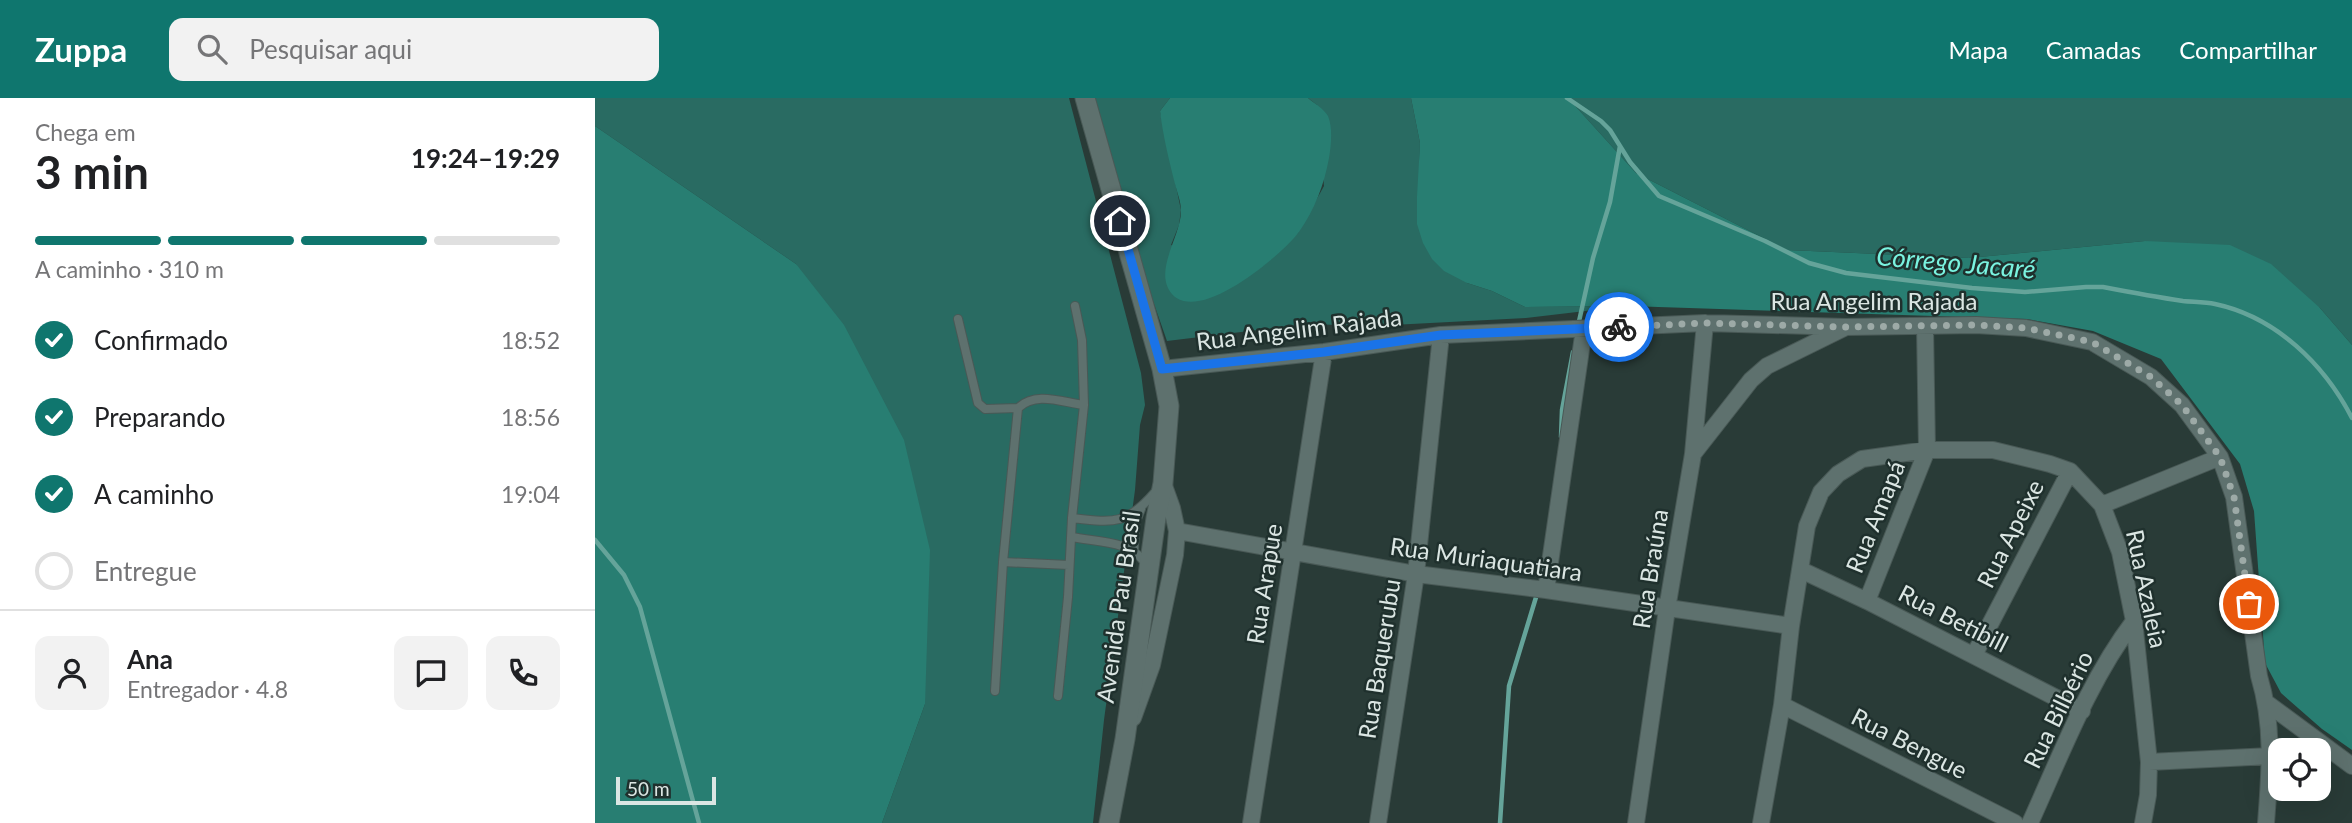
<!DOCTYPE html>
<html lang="pt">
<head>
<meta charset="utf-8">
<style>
  body { margin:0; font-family:Lato,sans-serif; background:#f2f2f2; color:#202124; height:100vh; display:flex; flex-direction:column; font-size:26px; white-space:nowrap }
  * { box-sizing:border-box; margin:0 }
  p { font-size:23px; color:#757577 }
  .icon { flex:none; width:38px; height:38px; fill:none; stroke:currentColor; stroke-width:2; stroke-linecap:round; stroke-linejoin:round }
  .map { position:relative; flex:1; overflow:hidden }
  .panel { display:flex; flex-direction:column; background:#fff; width:595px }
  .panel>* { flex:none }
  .tools { position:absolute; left:1673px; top:640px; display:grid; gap:14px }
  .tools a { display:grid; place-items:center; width:63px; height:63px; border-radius:14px; background:#fff; box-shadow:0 7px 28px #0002; font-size:35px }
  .scale { position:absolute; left:21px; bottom:18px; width:100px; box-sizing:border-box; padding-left:7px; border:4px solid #dbe6e3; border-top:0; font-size:19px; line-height:24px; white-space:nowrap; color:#dbe6e3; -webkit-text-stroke:5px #1f302d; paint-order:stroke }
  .pin { position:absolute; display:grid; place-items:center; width:60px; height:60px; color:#fff; margin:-30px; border:4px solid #fff; border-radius:50%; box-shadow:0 2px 7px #0007 }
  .courier { position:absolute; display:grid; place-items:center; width:70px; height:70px; margin:-35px; border:5px solid #1a73e8; border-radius:50%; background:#fff; color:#222; box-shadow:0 2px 9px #0007 }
  .overview em { font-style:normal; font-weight:700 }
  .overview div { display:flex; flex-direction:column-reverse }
  .overview { display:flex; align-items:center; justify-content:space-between; height:119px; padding:0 35px }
  h1 { font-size:46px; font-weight:700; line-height:52px }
  .bar { display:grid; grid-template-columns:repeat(4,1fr); gap:10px 7px; align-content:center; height:84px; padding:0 35px }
  .bar i { height:9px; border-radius:5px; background:#e0e0e0 }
  .bar .active { background:#0f766e }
  .bar p { grid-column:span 4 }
  .line { display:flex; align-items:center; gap:18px; padding:0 35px; border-top:2px solid #e0e0e0 }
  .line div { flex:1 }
  .round { display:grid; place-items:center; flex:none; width:74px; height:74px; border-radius:14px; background:#f2f2f2 }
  ol { padding:0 35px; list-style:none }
  li { display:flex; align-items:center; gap:21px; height:77px }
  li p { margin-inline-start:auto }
  li .icon { padding:7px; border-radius:50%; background:#0f766e; color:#fff; stroke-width:4 }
  li:last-child { color:#757577 }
  li i { width:38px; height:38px; border:4px solid #e0e0e0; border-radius:50% }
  header { display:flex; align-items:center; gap:42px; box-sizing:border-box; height:98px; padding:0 35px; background:#0f766e; color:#fff }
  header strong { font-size:33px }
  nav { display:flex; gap:38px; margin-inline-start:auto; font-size:24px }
  .search { width:490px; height:63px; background:#f2f2f2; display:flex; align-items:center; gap:18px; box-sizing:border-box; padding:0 24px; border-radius:14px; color:#757577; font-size:26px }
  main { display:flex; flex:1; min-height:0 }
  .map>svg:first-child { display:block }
  .green { fill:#296b62 }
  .forest { fill:#287e72 }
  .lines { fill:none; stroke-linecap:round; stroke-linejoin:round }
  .stream { stroke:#65a49a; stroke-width:4.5 }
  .service-casing { stroke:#495956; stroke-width:10 }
  .minor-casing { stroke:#495956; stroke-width:18 }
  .secondary-casing { stroke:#495956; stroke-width:21 }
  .service { stroke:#5e716e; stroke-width:8 }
  .minor { stroke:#5e716e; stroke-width:16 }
  .secondary { stroke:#5e716e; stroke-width:19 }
  .done { stroke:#9daaa7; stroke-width:7; stroke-dasharray:0 12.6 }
  .route { stroke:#1a73e8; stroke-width:9 }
  .labels { text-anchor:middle; stroke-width:5; stroke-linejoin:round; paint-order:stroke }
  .street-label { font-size:24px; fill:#dbe6e3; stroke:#1f302d }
  .water-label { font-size:26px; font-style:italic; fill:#7af3e0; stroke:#1f302d }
</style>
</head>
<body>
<header>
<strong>Zuppa</strong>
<div class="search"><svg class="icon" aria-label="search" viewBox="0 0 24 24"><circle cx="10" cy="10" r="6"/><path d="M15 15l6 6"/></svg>Pesquisar aqui</div>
<nav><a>Mapa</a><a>Camadas</a><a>Compartilhar</a></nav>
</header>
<main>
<section class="panel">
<div class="overview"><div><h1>3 min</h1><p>Chega em</p></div><em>19:24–19:29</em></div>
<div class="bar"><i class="active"></i><i class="active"></i><i class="active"></i><i></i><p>A caminho · 310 m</p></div>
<ol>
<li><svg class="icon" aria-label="check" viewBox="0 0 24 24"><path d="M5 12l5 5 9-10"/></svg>Confirmado<p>18:52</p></li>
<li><svg class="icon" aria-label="check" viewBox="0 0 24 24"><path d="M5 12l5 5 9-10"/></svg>Preparando<p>18:56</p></li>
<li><svg class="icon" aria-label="check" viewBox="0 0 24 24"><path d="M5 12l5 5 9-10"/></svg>A caminho<p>19:04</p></li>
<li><i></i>Entregue</li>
</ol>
<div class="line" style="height:126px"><a class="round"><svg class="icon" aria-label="person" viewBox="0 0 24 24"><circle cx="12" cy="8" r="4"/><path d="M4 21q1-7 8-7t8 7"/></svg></a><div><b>Ana</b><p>Entregador · 4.8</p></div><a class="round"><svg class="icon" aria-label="chat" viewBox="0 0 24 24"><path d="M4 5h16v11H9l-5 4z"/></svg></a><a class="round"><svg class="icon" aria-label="phone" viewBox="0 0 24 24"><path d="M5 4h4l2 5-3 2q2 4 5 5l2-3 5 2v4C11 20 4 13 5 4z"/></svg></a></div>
</section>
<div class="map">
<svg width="1757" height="725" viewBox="0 0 1757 725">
  <rect width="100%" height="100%" fill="#293b37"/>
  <path class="green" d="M0 0H474L546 275 550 307 545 327 540 392 509 622 498 725H287L330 606 201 166 0 28Z
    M498 0H575L565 13 586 112 584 127 576 147 668 168 703 135 729 88 722 7 713 0H816L825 45 824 70 872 185 897 193 930 209 1033 208 931 220 778 228 711 226 572 243 537 143Z
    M973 0H1757V247L1725 210 1550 143 1374 160 1192 152 1041 75Z"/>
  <path class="forest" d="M575 0H713C719 5 729 11 733 18 738 30 736 48 734 60 729 87 720 111 704 134 687 157 595 235 573 190 562 167 587 135 586 112 586 104 582 94 580 86 574 62 568 38 565 13Z
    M816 0H973L1041 75 1192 152 1374 160 1550 143 1635 147 1676 166 1725 210 1757 247V652L1727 631 1686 595 1670 565 1659 413 1645 366 1566 261 1498 233 1432 221 1033 208 930 209 897 193 872 185 849 173 837 161 828 145 822 126V99L825 45Z
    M0 28 201 166 249 227 309 342 335 452 330 606 287 725H0Z"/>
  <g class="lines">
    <path class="stream" d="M972 0 1006 23 1015 32 1035 64 1064 98 1170 143 1214 165 1251 175 1377 190 1430 194 1491 189H1508C1534 194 1561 199 1588 203 1598 204 1610 204 1620 206 1681 219 1729 266 1757 320
      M983 228 998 160 1015 104 1025 48
      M966 339 967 312 978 254
      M0 442 29 477 45 509 104 725
      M905 725 914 588 942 496"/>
    <g class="service-casing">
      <path id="service" d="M363 221 383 305 390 311 423 310
        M477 420C520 425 532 427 561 393
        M477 439C501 444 538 442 551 467
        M539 453 540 426 546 411
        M408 464 474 467
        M400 593 408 464 423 310C441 293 466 304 489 307
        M463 598 473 499 477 420 489 307 487 242 480 208"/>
    </g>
    <g class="minor-casing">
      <path id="minor" d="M567 271 729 254 846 237 1110 225 1251 229 1381 227 1431 230 1497 244 1556 279 1587 307 1625 359 1639 399 1664 578C1679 628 1675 673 1671 725
        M1098 356 1156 282 1172 268 1249 230
        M1507 407 1625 359
        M582 433 821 476 951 492 1196 528
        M1206 472 1272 503 1487 613
        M951 492 989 231
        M1272 503 1332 352 1330 228
        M1379 557 1475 373
        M1673 606 1757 668
        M1187 607 1420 725
        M538 620 557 567 580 457 582 433 577 410 568 385
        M1554 664 1676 658
        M656 725 729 254
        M783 725 821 476 846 237
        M1041 725 1072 511 1098 356 1110 225
        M1166 725 1187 607 1196 528 1212 428 1226 394 1243 376 1267 361 1332 352H1398L1455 366 1475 373 1507 407 1525 454 1539 523 1554 664 1553 697 1548 725
        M1435 725C1466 657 1494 582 1539 523"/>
    </g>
    <g class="secondary-casing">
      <path id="secondary" d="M490 0 567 271 574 308 568 385 561 420 530 641 514 725"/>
    </g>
    <use href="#service" class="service"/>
    <use href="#minor" class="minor"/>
    <use href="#secondary" class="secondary"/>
  </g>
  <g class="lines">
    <path class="done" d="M1024 229 1110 225 1251 229 1381 227 1431 230 1497 244 1556 279 1587 307 1625 359 1639 399 1654 506"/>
    <path class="route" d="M525 123 567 271 729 254 846 237 1024 229"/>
  </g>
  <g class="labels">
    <g class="street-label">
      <text x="1279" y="212">Rua Angelim Rajada</text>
      <text transform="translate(704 232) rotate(-7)" y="8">Rua Angelim Rajada</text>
      <text transform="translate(1281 419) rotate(-68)" y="8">Rua Amapá</text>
      <text transform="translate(1416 436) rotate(-63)" y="8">Rua Apeixe</text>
      <text transform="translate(891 462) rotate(8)" y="8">Rua Muriaquatiara</text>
      <text transform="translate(1056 471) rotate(-81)" y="8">Rua Braúna</text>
      <text transform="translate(670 486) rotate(-81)" y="8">Rua Arapue</text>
      <text transform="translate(1551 491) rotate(78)" y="8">Rua Azaleia</text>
      <text transform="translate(524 509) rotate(-82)" y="8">Avenida Pau Brasil</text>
      <text transform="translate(1358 521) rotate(27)" y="8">Rua Betibill</text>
      <text transform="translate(785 561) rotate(-81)" y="8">Rua Baquerubu</text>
      <text transform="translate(1464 612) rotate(-64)" y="8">Rua Bilbério</text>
      <text transform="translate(1314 646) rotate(27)" y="8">Rua Bengue</text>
    </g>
    <g class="water-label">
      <text transform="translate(1361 165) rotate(5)" y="9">Córrego Jacaré</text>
    </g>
  </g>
</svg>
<div class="tools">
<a><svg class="icon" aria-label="locate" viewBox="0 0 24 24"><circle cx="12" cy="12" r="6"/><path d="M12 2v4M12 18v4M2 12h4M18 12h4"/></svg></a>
</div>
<div class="scale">50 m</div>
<div class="pin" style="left:1654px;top:506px;background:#ea580c"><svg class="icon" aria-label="bag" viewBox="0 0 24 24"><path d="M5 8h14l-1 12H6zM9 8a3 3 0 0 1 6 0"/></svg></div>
<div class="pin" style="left:525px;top:123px;background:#1f2937"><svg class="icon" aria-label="home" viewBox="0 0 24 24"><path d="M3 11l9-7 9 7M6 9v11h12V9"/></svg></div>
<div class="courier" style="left:1024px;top:229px"><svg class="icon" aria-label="bike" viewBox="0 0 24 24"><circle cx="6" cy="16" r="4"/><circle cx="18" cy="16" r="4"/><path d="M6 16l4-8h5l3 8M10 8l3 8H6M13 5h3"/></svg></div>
</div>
</main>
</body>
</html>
